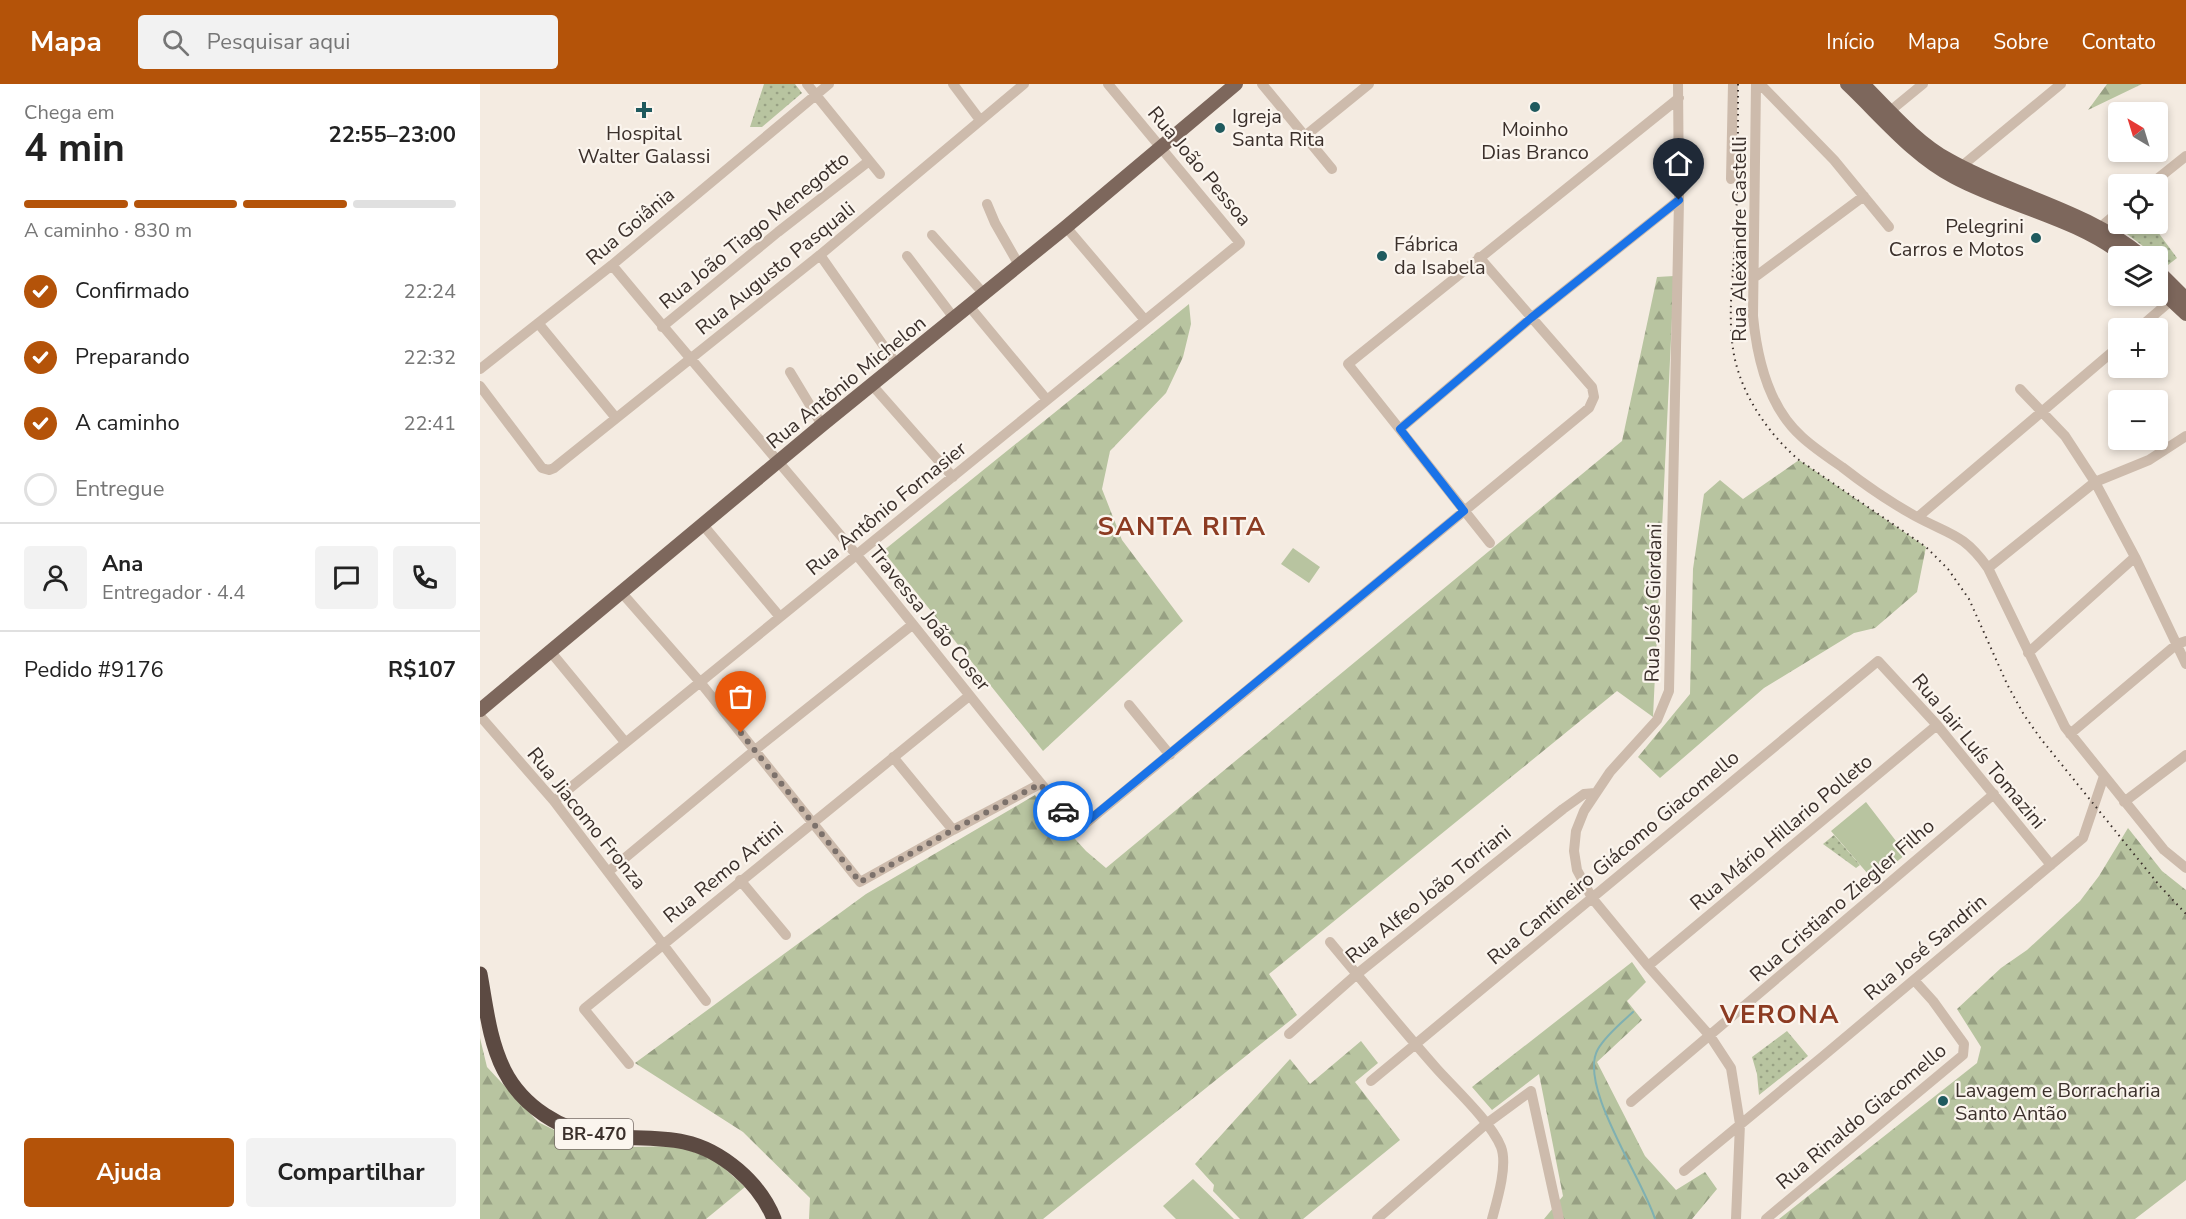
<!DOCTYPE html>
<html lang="pt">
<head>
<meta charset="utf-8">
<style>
  body { margin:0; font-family:"Nunito Sans",sans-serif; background:#f2f2f2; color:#222; height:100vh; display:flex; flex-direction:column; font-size:22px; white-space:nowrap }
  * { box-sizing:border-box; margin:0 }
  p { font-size:20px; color:#767676 }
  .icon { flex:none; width:33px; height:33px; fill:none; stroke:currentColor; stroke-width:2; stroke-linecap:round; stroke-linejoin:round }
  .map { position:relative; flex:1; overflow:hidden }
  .drawer { display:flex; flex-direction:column; background:#fff; width:480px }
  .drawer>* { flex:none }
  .needle { width:39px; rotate:322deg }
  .buttons { position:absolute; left:1628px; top:18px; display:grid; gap:12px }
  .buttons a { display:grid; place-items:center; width:60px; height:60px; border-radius:6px; background:#fff; box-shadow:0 3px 9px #0003; font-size:30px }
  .pin { position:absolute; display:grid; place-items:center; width:51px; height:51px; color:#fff; margin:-62px -26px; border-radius:50% 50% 50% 0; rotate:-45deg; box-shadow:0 0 6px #0007 }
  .pin .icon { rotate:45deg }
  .courier { position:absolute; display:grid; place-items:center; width:60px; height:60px; margin:-30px; border:4px solid #1a73e8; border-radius:50%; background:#fff; color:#222; box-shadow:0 2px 8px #0007 }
  .overview em { font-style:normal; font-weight:700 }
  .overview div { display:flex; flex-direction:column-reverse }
  .overview { display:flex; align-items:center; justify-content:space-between; height:102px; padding:0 24px }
  h1 { font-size:39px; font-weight:700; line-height:45px }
  .bar { display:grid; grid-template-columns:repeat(4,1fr); gap:9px 6px; align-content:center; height:72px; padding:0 24px }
  .bar i { height:8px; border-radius:4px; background:#e0e0e0 }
  .bar .active { background:#b45309 }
  .bar p { grid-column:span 4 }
  .line { display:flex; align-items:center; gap:15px; padding:0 24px; border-top:2px solid #e0e0e0 }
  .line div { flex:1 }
  .round { display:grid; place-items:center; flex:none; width:63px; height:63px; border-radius:6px; background:#f2f2f2 }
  ol { padding:0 24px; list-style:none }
  li { display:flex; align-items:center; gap:18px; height:66px }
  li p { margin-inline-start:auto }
  li .icon { padding:6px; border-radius:50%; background:#b45309; color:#fff; stroke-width:4 }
  li:last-child { color:#767676 }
  li i { width:33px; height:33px; border:3px solid #e0e0e0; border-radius:50% }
  .primary-button { display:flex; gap:12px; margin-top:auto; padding:12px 24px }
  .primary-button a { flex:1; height:69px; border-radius:6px; background:#b45309; color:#fff; font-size:24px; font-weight:700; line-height:69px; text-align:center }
  .primary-button a+a { background:#f2f2f2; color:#222 }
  header { display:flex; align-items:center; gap:36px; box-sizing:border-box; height:84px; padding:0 30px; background:#b45309; color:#fff }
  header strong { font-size:28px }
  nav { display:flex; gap:33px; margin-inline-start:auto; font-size:21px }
  .search { width:420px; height:54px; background:#f2f2f2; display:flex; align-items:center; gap:15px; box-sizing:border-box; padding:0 21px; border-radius:6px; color:#767676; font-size:22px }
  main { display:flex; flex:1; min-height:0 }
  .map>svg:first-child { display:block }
  .grass { fill:#b8c4a0 }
  .forest { fill:url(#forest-firs) }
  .park { fill:url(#park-dots) }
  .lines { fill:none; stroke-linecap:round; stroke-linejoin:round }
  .stream { stroke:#7fb0b2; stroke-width:2 }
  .minor { stroke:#cdbbac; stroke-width:10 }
  .major { stroke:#7d675c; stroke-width:14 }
  .highway { stroke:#5c4a42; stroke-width:15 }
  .rail { stroke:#3b302b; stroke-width:2; stroke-dasharray:1.5 4.5; stroke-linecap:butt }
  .done { stroke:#7c716b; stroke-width:6; stroke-dasharray:0 10.8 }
  .route { stroke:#1a73e8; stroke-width:8 }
  .poi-dot { fill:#1f5a5e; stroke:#fbf5ee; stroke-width:2 }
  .labels { text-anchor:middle; stroke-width:4.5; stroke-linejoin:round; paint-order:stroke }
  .shield { fill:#fbf5ee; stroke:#756b66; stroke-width:1.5 }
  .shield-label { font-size:18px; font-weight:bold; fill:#3b302b }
  .poi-label { font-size:20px; fill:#3b302b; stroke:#fbf5ee; text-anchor:start }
  .street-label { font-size:20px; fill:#3b302b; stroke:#fbf5ee }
  .district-label { font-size:26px; font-weight:bold; letter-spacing:1.5px; fill:#8c3b22; stroke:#fbf5ee }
</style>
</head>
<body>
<header>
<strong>Mapa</strong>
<div class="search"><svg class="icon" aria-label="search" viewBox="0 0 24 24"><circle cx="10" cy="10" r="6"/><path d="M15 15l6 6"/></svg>Pesquisar aqui</div>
<nav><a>Início</a><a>Mapa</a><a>Sobre</a><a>Contato</a></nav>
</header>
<main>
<section class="drawer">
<div class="overview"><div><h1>4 min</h1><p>Chega em</p></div><em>22:55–23:00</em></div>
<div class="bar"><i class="active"></i><i class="active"></i><i class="active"></i><i></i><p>A caminho · 830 m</p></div>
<ol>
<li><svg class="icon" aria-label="check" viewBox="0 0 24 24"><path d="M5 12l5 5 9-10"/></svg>Confirmado<p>22:24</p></li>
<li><svg class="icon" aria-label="check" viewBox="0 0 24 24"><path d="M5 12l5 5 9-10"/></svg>Preparando<p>22:32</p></li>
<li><svg class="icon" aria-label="check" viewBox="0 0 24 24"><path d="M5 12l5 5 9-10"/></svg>A caminho<p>22:41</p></li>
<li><i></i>Entregue</li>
</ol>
<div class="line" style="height:108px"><a class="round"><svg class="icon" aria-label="person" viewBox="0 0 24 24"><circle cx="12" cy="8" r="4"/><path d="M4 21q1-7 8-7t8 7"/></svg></a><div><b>Ana</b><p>Entregador · 4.4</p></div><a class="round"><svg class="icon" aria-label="chat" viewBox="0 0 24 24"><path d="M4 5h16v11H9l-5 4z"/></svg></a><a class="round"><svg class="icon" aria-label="phone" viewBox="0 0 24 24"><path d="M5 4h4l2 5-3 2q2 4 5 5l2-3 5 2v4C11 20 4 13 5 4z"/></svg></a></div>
<div class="line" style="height:78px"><div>Pedido #9176</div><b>R$107</b></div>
<div class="primary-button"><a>Ajuda</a><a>Compartilhar</a></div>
</section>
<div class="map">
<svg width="1706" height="1135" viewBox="0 0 1706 1135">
  <defs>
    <pattern id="forest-firs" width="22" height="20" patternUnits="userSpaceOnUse" patternTransform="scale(1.5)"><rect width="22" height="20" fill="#b8c4a0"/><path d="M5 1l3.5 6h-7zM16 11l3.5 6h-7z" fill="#97a083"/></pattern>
    <pattern id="park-dots" width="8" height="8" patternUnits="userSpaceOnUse" patternTransform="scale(1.5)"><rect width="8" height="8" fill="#b8c4a0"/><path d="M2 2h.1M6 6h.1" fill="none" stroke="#97a083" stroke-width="1.8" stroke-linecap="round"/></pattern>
  </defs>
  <rect width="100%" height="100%" fill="#f4ebe1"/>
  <path class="grass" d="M813 464 840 483 829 499 801 480Z
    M1386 718 1426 770 1394 797 1351 747Z
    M713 1095 754 1135H696L683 1122Z"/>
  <path class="forest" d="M1627 0H1662L1608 26Z
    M1194 192 1173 633 1137 607 789 890 817 931 563 1135H329L330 1114 263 1048 155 979 386 810 555 711 606 767 626 784 1142 357 1177 193Z
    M709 220 711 240 703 273 686 309 630 367 622 405 642 456 703 537 563 667 403 467Z
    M1319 376 1446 463 1437 508 1395 544 1374 549 1284 604 1180 694 1158 673 1210 610 1213 485 1224 410 1240 396 1263 415Z
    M1648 744 1682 787 1706 806V1096L1655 1135H1299L1497 979 1501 963 1477 925 1521 884 1547 866 1600 817 1619 792Z
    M1152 878 1166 898 1147 917 1162 936 1117 978 1165 1072 1196 1106 1225 1088 1237 1105 1212 1135H1064L1083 1112 1059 990 1012 1026 992 1003Z
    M0 954 7 983 58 1038 111 1064 196 1062 234 1075 265 1103 226 1135H0Z
    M881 957 898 979 875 998 920 1056 823 1135H760L733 1107 734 1101 715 1080 810 975 830 1000Z"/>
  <path class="park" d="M284 0H315L322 9 282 43H270Z
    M1638 139 1672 140 1697 174 1688 181 1635 141Z
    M1354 751 1380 781 1376 784 1343 760Z
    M1307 947 1328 972 1279 1011 1277 990 1272 973Z"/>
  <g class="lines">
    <path class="stream" d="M1153 928C1141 939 1126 951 1118 965 1097 1001 1163 1095 1175 1135"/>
    <path class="minor" d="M327 0 400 90
      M473 0 500 36
      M782 0 852 85
      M1198 0 1199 116 1189 607 1177 636 1130 688 1104 727 1096 747 1094 767 1097 786 1112 814 1168 882 1230 952 1251 984 1260 1040 1256 1135
      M1276 0 1273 232C1277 274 1289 324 1322 353 1334 364 1349 374 1362 383 1385 401 1410 418 1435 432 1470 451 1483 449 1508 484L1585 643 1684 766 1706 784
      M1280 0 1354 76 1409 143
      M1404 32 1443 0
      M825 52 889 0
      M1477 86 1581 0
      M1251 95 1253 0
      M1671 100 1706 72
      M507 120 515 139 539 181
      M586 143 665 236
      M1616 147 1638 128
      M452 151 504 210
      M340 171 417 281
      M427 172 474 234
      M132 181C212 278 295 372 375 469 451 561 522 655 599 745L1109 324 1114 313 1112 303 999 173
      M1275 193 1384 112
      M489 222 567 316
      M58 239 136 334
      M182 243 298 148 389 77
      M1659 244 1695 213
      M0 285 132 181 349 0
      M310 288 342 341
      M392 301 473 393
      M0 302 62 384 69 386 74 384 340 171 544 0
      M1540 305 1585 352 1615 398 1655 473 1706 580
      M920 345 1051 234 1199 116
      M1438 433 1638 263
      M223 441 300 533
      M1010 459 868 280 1199 14
      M1508 484 1615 398 1669 376 1706 352
      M142 509 220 598 380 798 473 746 560 700
      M70 567 145 658
      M1548 569 1655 473
      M649 621 690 671
      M0 632 74 717 226 917
      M1590 650 1697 560 1706 557
      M413 673 473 746
      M74 717 760 159 628 0
      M1644 718 1706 671
      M128 788 275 666 432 541
      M260 796 306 851
      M850 858C885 900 920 943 957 985 975 1005 1011 1038 1021 1063 1028 1081 1017 1117 1012 1135
      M1168 882 1457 641
      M809 950 877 890 1083 725 1104 710 1115 709
      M149 980 104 925 489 612
      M891 997 1398 577 1457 641 1571 781
      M1151 1018 1514 710
      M1204 1087 1342 973 1603 754 1624 692
      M897 1135 1006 1040 1051 1007 1079 1135
      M1286 1135 1483 971 1484 960 1453 917 1434 896"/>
    <path class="major" d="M1367 0C1401 32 1432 71 1474 93 1528 122 1596 134 1644 172
      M1383 0C1409 26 1436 58 1469 76 1532 112 1605 125 1662 172
      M1677 186 1706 215
      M1677 203 1706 230
      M0 626 342 341 586 143 756 0"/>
    <path class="highway" d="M0 890C6 922 9 956 24 986 42 1022 82 1048 122 1052 149 1055 178 1052 204 1058 242 1066 280 1099 294 1135"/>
    <path class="rail" d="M1258 0C1258 46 1258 91 1256 137 1255 179 1247 223 1253 265 1259 307 1287 349 1319 376L1429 451 1446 463 1468 485 1489 515 1527 600 1544 631 1561 655 1679 801 1706 830"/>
  </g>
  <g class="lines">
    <path class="done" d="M261 649 380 798 473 746 560 700 583 727"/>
    <path class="route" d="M583 727 598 745 984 427 920 345 1051 234 1199 116"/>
  </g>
  <g class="poi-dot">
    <circle cx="1055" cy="23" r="6"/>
    <path d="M161 17h6v6h6v6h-6v6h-6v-6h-6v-6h6z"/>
    <circle cx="740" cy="44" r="6"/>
    <circle cx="1556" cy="154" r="6"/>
    <circle cx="902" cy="172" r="6"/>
    <circle cx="1463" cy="1017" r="6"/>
  </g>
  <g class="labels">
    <rect class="shield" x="75" y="1035" width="78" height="30" rx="4.5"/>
    <g class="shield-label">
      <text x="114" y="1056">BR-470</text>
    </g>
    <g class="poi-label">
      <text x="752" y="39">Igreja<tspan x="752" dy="23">Santa Rita</tspan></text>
      <text x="1055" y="52" text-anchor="middle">Moinho<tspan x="1055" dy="23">Dias Branco</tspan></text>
      <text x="164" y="56" text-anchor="middle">Hospital<tspan x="164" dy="23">Walter Galassi</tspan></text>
      <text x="1544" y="149" text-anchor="end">Pelegrini<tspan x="1544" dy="23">Carros e Motos</tspan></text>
      <text x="914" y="167">Fábrica<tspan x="914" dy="23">da Isabela</tspan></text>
      <text x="1475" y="1013">Lavagem e Borracharia<tspan x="1475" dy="23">Santo Antão</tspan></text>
    </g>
    <g class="street-label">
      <text transform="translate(720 82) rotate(50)" y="7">Rua João Pessoa</text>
      <text transform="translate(150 142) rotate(-40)" y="7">Rua Goiânia</text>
      <text transform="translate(274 146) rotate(-39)" y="7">Rua João Tiago Menegotto</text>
      <text transform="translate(1259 155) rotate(-90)" y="7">Rua Alexandre Castelli</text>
      <text transform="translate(295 184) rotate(-39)" y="7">Rua Augusto Pasquali</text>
      <text transform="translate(366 298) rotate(-39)" y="7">Rua Antônio Michelon</text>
      <text transform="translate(406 424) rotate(-39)" y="7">Rua Antônio Fornasier</text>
      <text transform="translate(1173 519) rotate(-89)" y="7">Rua José Giordani</text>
      <text transform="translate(450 534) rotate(51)" y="7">Travessa João Coser</text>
      <text transform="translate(1499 667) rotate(50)" y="7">Rua Jair Luís Tomazini</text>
      <text transform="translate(107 734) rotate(51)" y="7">Rua Jiacomo Fronza</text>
      <text transform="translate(1301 748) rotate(-40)" y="7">Rua Mário Hillario Polleto</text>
      <text transform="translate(1133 773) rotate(-40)" y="7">Rua Cantineiro Giácomo Giacomello</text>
      <text transform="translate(243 788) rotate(-39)" y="7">Rua Remo Artini</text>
      <text transform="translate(948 810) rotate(-39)" y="7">Rua Alfeo João Torriani</text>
      <text transform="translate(1362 816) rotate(-41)" y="7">Rua Cristiano Ziegler Filho</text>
      <text transform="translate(1445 863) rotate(-40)" y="7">Rua José Sandrin</text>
      <text transform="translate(1381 1032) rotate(-40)" y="7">Rua Rinaldo Giacomello</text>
    </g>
    <g class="district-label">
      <text x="702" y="451">SANTA RITA</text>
      <text x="1300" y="939">VERONA</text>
    </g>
  </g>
</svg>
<div class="buttons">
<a><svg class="needle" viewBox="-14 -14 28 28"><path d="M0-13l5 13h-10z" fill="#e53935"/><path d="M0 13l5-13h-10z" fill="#767676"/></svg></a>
<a><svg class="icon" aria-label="locate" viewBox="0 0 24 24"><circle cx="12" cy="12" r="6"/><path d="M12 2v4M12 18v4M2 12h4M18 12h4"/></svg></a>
<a><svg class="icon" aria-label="layers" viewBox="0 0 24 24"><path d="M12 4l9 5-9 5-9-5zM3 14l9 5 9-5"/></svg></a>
<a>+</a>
<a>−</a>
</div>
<div class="pin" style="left:261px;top:649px;background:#ea580c"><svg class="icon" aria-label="bag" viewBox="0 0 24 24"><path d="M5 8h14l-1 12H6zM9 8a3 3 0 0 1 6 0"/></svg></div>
<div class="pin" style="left:1199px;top:116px;background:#1f2937"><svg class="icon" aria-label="home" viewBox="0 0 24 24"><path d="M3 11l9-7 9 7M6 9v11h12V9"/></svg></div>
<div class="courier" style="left:583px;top:727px"><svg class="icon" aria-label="car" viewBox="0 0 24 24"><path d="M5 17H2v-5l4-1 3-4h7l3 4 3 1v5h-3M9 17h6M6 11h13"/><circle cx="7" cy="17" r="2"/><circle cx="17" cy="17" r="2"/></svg></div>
</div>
</main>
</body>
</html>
